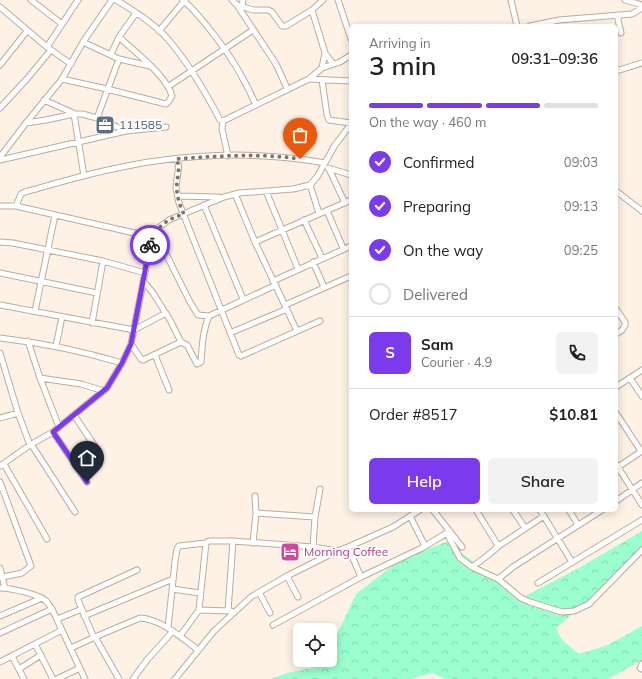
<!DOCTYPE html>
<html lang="en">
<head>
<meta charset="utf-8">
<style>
  body { margin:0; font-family:Mulish,sans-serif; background:#f2f2f2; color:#222; height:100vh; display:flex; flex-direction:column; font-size:15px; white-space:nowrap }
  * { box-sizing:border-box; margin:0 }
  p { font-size:13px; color:#767676 }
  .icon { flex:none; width:22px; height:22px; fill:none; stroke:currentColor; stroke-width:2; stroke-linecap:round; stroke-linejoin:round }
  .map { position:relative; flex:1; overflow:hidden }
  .drawer { position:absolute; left:349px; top:24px; width:269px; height:488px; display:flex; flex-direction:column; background:#fff; border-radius:6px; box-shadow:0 2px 10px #0003 }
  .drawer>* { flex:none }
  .tools { position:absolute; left:293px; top:623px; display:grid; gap:8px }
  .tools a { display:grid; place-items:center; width:44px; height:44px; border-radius:6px; background:#fff; box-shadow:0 2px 10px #0003; font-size:20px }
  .pin { position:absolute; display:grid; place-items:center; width:34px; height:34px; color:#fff; margin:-41px -17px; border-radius:50% 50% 50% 0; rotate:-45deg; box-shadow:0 0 4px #0007 }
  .pin .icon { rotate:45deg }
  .courier { position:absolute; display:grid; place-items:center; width:40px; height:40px; margin:-20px; border:3px solid #7c3aed; border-radius:50%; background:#fff; color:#222; box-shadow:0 1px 5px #0007 }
  .headline em { font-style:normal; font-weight:600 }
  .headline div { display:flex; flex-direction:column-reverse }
  .headline { display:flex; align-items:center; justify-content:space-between; height:68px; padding:0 20px }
  h1 { font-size:26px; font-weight:600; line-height:30px }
  .bar { display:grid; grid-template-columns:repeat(4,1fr); gap:6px 4px; align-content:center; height:48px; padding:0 20px }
  .bar i { height:5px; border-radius:3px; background:#e0e0e0 }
  .bar .on { background:#7c3aed }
  .bar p { grid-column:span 4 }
  .line { display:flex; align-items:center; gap:10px; padding:0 20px; border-top:1px solid #e0e0e0 }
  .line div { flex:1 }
  .round { display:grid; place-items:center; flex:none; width:42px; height:42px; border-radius:6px; background:#f2f2f2 }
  ol { padding:0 20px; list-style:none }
  li { display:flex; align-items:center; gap:12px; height:44px }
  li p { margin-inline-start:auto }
  li .icon { padding:4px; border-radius:50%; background:#7c3aed; color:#fff; stroke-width:4 }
  li:last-child { color:#767676 }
  li i { width:22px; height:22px; border:2px solid #e0e0e0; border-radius:50% }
  .action { display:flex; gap:8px; margin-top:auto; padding:8px 20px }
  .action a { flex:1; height:46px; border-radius:6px; background:#7c3aed; color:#fff; font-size:16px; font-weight:600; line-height:46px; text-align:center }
  .action a+a { background:#f2f2f2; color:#222 }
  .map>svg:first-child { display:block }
  .forest { fill:url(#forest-crowns) }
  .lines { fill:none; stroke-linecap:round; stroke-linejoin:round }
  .minor-casing { stroke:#beab99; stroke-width:7 }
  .minor { stroke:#fff; stroke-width:5 }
  .done { stroke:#7c736a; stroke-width:4; stroke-dasharray:0 7.2 }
  .route { stroke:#7c3aed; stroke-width:5 }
  .labels { text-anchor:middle; stroke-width:4; stroke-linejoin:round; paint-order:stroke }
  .service-label { font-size:12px; fill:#4e5e75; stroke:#fff; text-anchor:start }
  .hotel-label { font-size:12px; fill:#b23c85; stroke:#fff; text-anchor:start }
</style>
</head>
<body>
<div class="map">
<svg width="642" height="679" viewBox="0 0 642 679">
  <defs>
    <pattern id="forest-crowns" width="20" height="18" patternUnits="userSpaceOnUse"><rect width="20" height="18" fill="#9afece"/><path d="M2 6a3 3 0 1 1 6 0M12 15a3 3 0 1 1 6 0" fill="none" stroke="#85dab1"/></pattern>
  </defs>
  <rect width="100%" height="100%" fill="#fef2e6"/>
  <path class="forest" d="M642 531V555L556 628 562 640 579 654 608 645 642 626V660L608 679H446L432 673 411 679H271L286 673 328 665 332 645 356 594 401 559 446 542 523 597 577 569Z"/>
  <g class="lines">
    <g class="minor-casing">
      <path id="minor" d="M31 0 62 24
        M116 0C133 10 152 22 166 37 188 62 205 91 220 120L223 121 222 129 228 156
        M183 0C202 17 230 54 242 77 247 86 252 96 256 105
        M232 0 237 5 276 64 287 88
        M338 0 351 39
        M511 0 517 26
        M625 0 642 5
        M237 5 253 10H268L272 12 282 26H286L312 10 323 0
        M0 7 47 47 71 64
        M242 7 243 0
        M312 10 325 53 333 64
        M617 15 621 33
        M530 26 559 20 632 14 642 8
        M159 31 185 0
        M83 42 119 59 150 66
        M47 47 78 0
        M111 54 119 37 136 13
        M0 65 27 31
        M322 68 325 53
        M616 71 642 63
        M62 79 107 89 166 104 169 101 172 96C167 76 135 52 119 37
        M309 79 351 81
        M322 80 327 115 329 120 351 123
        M169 86 253 30
        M44 100 73 113
        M0 108 26 80 51 50
        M74 114 84 176
        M97 118 119 59
        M223 121 309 79 322 68 340 62 351 55
        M26 123 46 120 74 114H82L97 118 126 131
        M0 157 26 123 62 79 83 42 112 0
        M177 159C181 166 176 179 176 188 177 193 178 198 179 203L239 355 241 356 320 321
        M0 160 126 131 166 127
        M328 168 351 175
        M329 169 345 203
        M310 185 319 213
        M266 191 298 269
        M616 191 642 211
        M235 194 255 242 297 331
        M178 196 219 197
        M204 205 243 299
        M0 206H16L152 237
        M16 206 21 194 25 192C57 183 90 173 122 167 187 153 259 151 325 163
        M327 211 343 248
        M304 220 322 258
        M155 232 190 302 198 315 209 316 276 285
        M0 242 13 243 103 261 145 273
        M255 242 351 200
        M313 262 324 287
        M0 273 97 293
        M273 281 351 246
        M144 282 153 293 170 320 181 342 187 345 197 364 201 362C202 346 203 330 209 316
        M0 305 134 330 166 313
        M285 305 351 276
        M616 309 625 322V325L622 330 616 334
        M35 311 55 215
        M92 323 103 261
        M230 333 287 309
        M0 338C42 343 82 351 122 363
        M28 341 40 378 59 427
        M131 344 141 359 143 360 181 342
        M56 346 62 317
        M0 353 18 413 30 445 33 447 75 512
        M155 355 169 390
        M40 378 81 384 104 391
        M630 378 642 396
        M616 387 642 370
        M616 413 641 451
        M74 415 96 448
        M0 418 18 413
        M53 432 87 482
        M4 464 47 539
        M616 464 642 505
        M0 466 30 445 53 432 107 388 122 363 131 344 152 237 154 235 158 228 169 220 224 197 239 193 293 189 310 185 317 177 335 145 351 124
        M618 467 642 451
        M0 482 31 566 22 573 3 577
        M616 501 642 483
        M433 510 462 547
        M476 510 497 544 500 545
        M513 510 525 528
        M540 510 572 562
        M569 510 578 525
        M256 513 315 517
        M410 516 425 546
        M447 534 460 558 472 567 498 579 521 598 530 602 562 612 574 611 589 604 642 550
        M253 543 256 513 255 496
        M313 547 315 517 320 489
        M348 547 361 577
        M472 567 487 556 500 545 544 516
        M0 568 5 588
        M287 576 298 597
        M498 579 513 567 602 510
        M538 583 642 520
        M0 588C11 588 38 594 46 601 48 603 50 606 52 609L85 679
        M172 589 200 593
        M259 592 270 613
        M199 610 231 611
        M228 611 233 541
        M0 616 42 598
        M84 616 173 579
        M57 619 82 609
        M273 625 361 577 422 548 450 531
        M168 628 175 561 177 549 179 546 206 543 209 541H233L313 547 337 551
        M0 633 52 609
        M180 636 199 610 206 543
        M95 637 119 679
        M94 638 78 600V597L137 570
        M35 644 53 679
        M71 648 95 637 140 618C161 619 182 638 198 650
        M12 656 24 679
        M0 662 62 630
        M642 664 640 668 642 669
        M19 669 41 655
        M57 679 80 668
        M133 679 147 660 173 631
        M175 679 214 631 251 597 287 576 337 551 348 547 393 527 420 510"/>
    </g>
    <use href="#minor" class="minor"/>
  </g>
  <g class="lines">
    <path class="done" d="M150 245 152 237C155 234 157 230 160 227 167 220 175 217 184 214 180 207 178 199 177 192 175 182 182 168 176 159 217 156 259 153 300 159"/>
    <path class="route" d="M87 482 53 432 107 388 122 363 131 344 150 245"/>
  </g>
  <defs>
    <g id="office-square" transform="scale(1)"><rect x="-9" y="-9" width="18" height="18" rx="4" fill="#5c6f8a" stroke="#fff"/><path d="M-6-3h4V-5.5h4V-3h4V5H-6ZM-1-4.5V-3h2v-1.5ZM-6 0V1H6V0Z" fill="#fff"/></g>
    <g id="hotel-square" transform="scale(1)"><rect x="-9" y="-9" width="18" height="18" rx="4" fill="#d1479c" stroke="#fff"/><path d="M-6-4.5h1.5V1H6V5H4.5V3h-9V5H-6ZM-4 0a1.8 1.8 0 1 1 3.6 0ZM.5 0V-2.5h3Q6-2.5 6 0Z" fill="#fff"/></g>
  </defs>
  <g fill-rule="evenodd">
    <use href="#office-square" x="105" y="125"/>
    <use href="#hotel-square" x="290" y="552"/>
  </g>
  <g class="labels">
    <g class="service-label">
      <text x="119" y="129">111585</text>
    </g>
    <g class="hotel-label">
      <text x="304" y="556">Morning Coffee</text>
    </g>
  </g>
</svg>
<div class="tools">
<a><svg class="icon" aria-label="locate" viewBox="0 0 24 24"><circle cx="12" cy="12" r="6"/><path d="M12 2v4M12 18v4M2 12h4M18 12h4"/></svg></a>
</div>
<div class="pin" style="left:300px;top:159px;background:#ea580c"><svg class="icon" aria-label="bag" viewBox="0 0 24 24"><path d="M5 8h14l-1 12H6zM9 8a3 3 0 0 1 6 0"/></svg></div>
<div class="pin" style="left:87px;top:482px;background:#1f2937"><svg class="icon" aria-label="home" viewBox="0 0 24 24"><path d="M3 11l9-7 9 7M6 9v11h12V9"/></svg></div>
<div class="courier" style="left:150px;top:245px"><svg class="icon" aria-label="bike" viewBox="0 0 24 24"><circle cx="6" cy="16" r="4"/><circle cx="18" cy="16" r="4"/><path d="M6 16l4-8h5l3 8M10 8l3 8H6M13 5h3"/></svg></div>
<section class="drawer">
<div class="headline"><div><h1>3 min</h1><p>Arriving in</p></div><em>09:31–09:36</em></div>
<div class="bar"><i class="on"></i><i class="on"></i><i class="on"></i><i></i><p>On the way · 460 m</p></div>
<ol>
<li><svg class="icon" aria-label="check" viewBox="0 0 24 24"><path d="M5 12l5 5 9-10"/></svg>Confirmed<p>09:03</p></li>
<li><svg class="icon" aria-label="check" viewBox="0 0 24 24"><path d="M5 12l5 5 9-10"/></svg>Preparing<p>09:13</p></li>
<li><svg class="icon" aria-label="check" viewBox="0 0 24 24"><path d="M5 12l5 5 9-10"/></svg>On the way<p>09:25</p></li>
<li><i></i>Delivered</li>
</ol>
<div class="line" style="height:72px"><b class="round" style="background:#7c3aed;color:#fff">S</b><div><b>Sam</b><p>Courier · 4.9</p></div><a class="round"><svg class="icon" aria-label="phone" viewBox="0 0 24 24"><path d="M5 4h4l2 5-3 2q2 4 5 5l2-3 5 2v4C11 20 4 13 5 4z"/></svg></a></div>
<div class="line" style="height:52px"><div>Order #8517</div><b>$10.81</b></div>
<div class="action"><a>Help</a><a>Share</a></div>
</section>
</div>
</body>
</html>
